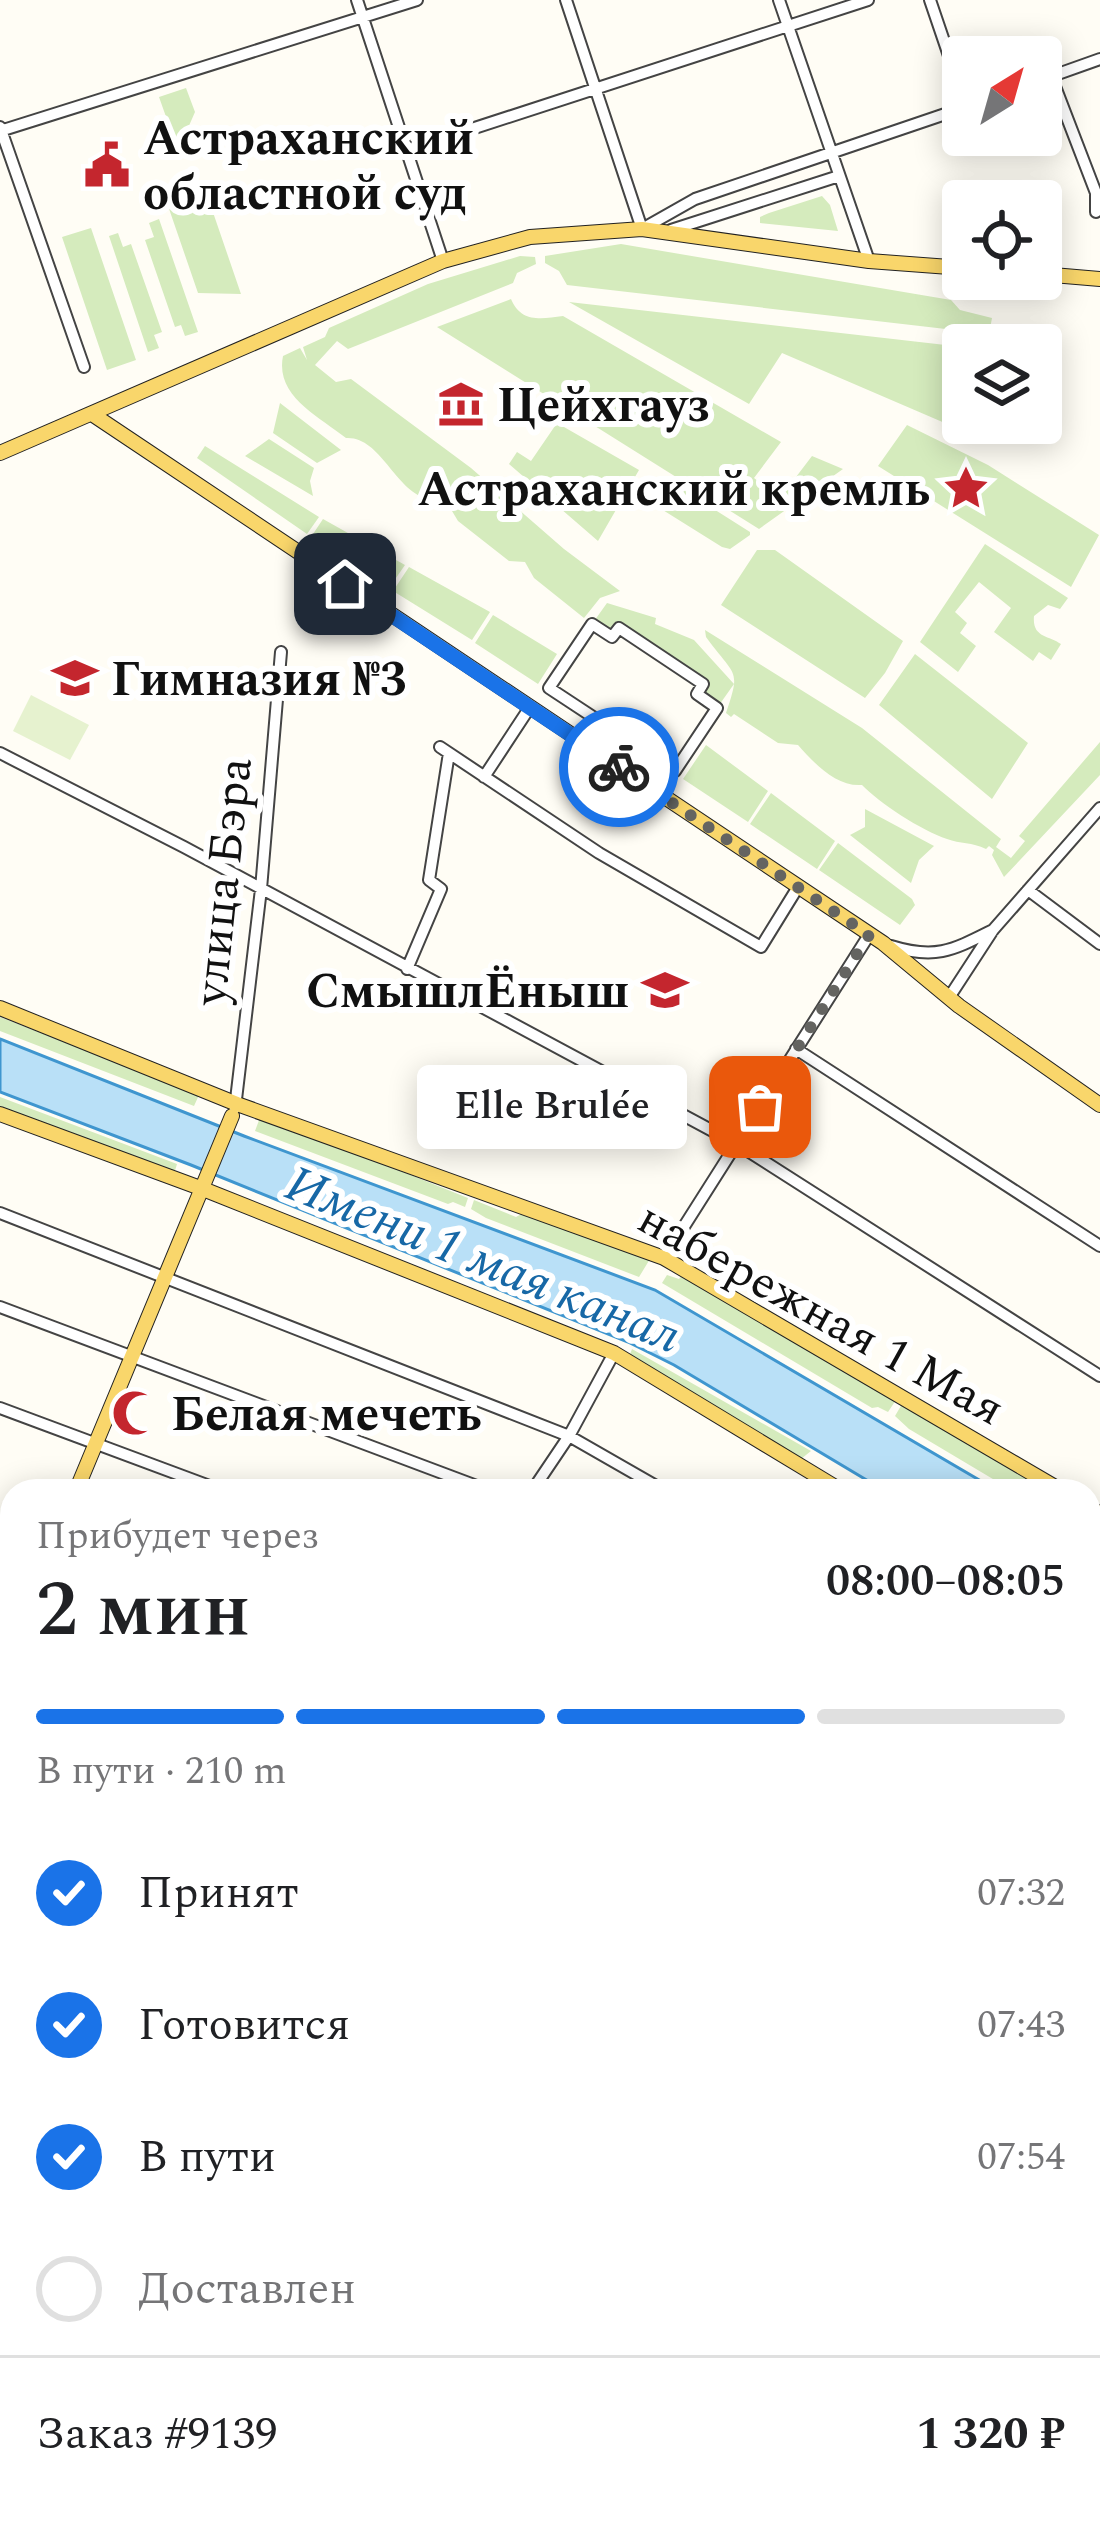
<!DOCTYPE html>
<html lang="ru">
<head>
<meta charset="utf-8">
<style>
  body { margin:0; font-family:Spectral,serif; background:#f6f6f6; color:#202124; height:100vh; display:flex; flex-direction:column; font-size:45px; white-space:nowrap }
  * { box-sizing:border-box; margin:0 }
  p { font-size:39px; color:#757577 }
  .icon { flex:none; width:66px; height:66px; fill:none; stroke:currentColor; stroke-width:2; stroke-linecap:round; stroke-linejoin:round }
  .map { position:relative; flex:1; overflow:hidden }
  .drawer { position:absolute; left:0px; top:1479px; width:1101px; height:1059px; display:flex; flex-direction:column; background:#fff; border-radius:36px 36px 0 0; box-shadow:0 6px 30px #0003 }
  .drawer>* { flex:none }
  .needle { width:78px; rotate:37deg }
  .tools { position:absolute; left:942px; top:36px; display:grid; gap:24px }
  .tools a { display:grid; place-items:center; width:120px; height:120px; border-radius:12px; background:#fff; box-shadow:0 6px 30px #0003; font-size:60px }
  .pin { position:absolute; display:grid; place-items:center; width:102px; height:102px; color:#fff; margin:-51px; border-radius:24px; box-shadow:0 6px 18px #0006 }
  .courier { position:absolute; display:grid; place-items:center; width:120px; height:120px; margin:-60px; border:9px solid #1a73e8; border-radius:50%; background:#fff; color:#222; box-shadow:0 3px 15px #0007 }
  .bubble { position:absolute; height:84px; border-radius:12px; background:#fff; box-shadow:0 6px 30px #0003; font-size:39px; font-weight:600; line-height:84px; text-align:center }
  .headline em { font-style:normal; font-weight:600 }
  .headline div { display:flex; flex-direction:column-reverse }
  .headline { display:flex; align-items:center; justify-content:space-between; height:204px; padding:0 36px }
  h1 { font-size:78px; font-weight:600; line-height:90px }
  .bar { display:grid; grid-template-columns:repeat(4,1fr); gap:18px 12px; align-content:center; height:144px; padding:0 36px }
  .bar i { height:15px; border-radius:9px; background:#e0e0e0 }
  .bar .active { background:#1a73e8 }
  .bar p { grid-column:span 4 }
  .line { display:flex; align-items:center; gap:30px; padding:0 36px; border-top:3px solid #e0e0e0 }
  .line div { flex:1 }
  ol { padding:0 36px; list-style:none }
  li { display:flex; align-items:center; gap:36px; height:132px }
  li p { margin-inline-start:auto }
  li .icon { padding:12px; border-radius:50%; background:#1a73e8; color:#fff; stroke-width:4 }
  li:last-child { color:#757577 }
  li i { width:66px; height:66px; border:6px solid #e0e0e0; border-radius:50% }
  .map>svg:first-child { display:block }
  .green { fill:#d5ebbd }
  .pitch { fill:#e6f2cf }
  .water { fill:#b9e0f7; stroke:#3f96cf; stroke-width:3 }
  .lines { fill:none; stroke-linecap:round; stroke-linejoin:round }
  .minor-casing { stroke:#444; stroke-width:14 }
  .major-casing { stroke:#222; stroke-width:16 }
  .minor { stroke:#fff; stroke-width:10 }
  .major { stroke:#f9d66b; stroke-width:14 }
  .done { stroke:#646461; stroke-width:12; stroke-dasharray:0 21.6 }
  .route { stroke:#1a73e8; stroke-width:15 }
  .labels { text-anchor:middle; stroke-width:12; stroke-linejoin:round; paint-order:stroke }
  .poi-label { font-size:48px; font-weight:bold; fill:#111; stroke:#fff; text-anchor:start }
  .street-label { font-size:48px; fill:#111; stroke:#fff }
  .water-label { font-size:51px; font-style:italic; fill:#1768a6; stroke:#fff }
</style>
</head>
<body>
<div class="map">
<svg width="1100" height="2536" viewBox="0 0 1100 2536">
  <rect width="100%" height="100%" fill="#fffdf5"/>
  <path class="green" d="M186 88 195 112 188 128 197 153 181 159 159 97Z
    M205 189 241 294 198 293 166 200Z
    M822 196 830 205 838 231 760 223V217L769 213Z
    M159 219 198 332 185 336 181 325 175 327 145 240 154 237 149 223Z
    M91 228 136 360 107 370 62 237Z
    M118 233 123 247 131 244 162 332 154 335 159 348 148 352 109 236Z
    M621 244 951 300 960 310 992 318 989 334 567 285 559 271 545 263V256Z
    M520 256 535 257 536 264 517 273 513 283 348 349 337 341 315 365 336 382 351 379 471 468 564 549 620 591 600 598 584 618 534 578 525 562 509 561 458 521 446 501C440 499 433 501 427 499 394 489 380 436 346 438 318 416 275 396 283 356L300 348 307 360 303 347 325 337 329 328 428 284Z
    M511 299C521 323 541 319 563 316L781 442 754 478 780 498 812 456 843 469 759 529 437 327Z
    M569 302 963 347V423H969L968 433 782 353 749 404Z
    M280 403 341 450 317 463 273 433Z
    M557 423 639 470 598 541 509 464 517 452 531 461Z
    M907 425 988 465 1099 535 1071 587 878 466Z
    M269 439 314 468 310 481 313 496 245 456Z
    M205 446 319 517 307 534 197 458Z
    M671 482 750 532V535L730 549 722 547 658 507 655 492Z
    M323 519 405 565 389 588 311 537Z
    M985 544 1068 598 1060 609 1048 605 1034 616C1032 638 1049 635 1061 644L1051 660 1039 652 1033 661 994 632 1011 608 979 582 955 612 967 623 960 633 976 646 958 672 920 642Z
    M757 550H775L903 641 885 673 865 698 721 605Z
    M409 567 490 612 472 640 393 591Z
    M607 603 656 618 655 624 694 640 734 684 717 708 697 694 703 684 619 628 612 637 592 624Z
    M493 615 557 654 538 684 475 643Z
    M705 630 862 728 1001 839 996 847 1011 858 1025 841 1019 836 1100 742V775L1004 877 992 855 994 850 989 846 986 849C972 842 960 844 947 839 922 831 878 802 862 785 836 787 814 763 798 745L778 743 734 714 731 717 726 713C741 668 736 678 706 637Z
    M915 654 1028 743 992 799 879 705Z
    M706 745 768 791 748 822 683 779Z
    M771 793 835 841 817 869 750 824Z
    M865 809 934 846 919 860 911 883 850 835 865 827Z
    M838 843 912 899 915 905 900 925 819 870Z
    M0 1017 199 1095 194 1106 0 1031Z
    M0 1097 177 1164 174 1174 0 1108Z
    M261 1115 468 1198 465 1207 453 1202 448 1204 255 1131Z
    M474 1200 516 1217 525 1212 650 1259 639 1277 486 1218 471 1209Z
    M667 1275 679 1279 682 1275 896 1400 888 1412 878 1407 872 1408 662 1283Z
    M632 1349 811 1451 801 1459 629 1357Z
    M902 1404 1049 1491H1013L909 1429 895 1416Z"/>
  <path class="pitch" d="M31 695 89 725 70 760 13 731Z"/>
  <path class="water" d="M0 1039 244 1136 655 1290 998 1491H885L674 1365 628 1342 191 1165 0 1092Z"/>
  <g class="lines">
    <g class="minor-casing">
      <path id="minor" d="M357 0 443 261
        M566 0 642 229 695 199 963 108
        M779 0 869 261
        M930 0 963 97
        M1051 76 1096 193V212
        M1041 80 1100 59
        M0 127 84 367
        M0 131 417 0
        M407 150 868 0
        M671 230 839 176
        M592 624 612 637 619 628 703 684 697 694 717 708 675 771 549 688Z
        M440 747 599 853 761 947 798 887
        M0 753 184 847 737 1144 1100 1376
        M484 777 530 707
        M1028 890 1100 944
        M891 946C936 960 953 950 993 930
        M407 969 441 889 429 880 449 753
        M950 996 993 930 1100 808
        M796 1049 1100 1246
        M235 1108 261 889 281 652
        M0 1213 569 1436 665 1491
        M664 1258 869 935
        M0 1307 490 1491
        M0 1408 223 1491
        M532 1491 569 1436 614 1353
        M0 1599 12 1604
        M1089 1735 1100 1741
        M1089 1837 1100 1843
        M1089 1943 1100 1950
        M0 2036 12 2043
        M1089 2041 1100 2048
        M1089 2157 1100 2163
        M0 2235 12 2242
        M1089 2267 1100 2274
        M0 2373 12 2353
        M0 2449 12 2456
        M1089 2483 1100 2464
        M128 2526 144 2536
        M486 2526 503 2536
        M817 2526 834 2536
        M1058 2536 1064 2526"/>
    </g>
    <g class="major-casing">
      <path id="major" d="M1041 274 1100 279
        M92 414 883 943 959 1006 1100 1105
        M0 453 443 261 530 237 642 229 869 261 963 268
        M0 1008 237 1104 664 1258 1062 1491
        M0 1114 203 1189 614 1353 842 1491
        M76 1491 232 1116
        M1089 1507 1100 1514
        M1089 1560 1100 1541
        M1089 1632 1100 1639
        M0 1656 12 1635
        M0 1811 12 1819
        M1089 2456 1100 2463
        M505 2536 511 2526"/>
    </g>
    <use href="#minor" class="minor"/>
    <use href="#major" class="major"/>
  </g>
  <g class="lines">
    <path class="done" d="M619 767 869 935 760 1107"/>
    <path class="route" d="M345 584 619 767"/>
  </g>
  <defs>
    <g id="civic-bare" transform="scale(3.6)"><path d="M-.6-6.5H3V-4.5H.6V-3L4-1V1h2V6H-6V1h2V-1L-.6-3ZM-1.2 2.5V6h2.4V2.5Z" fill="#c4262e" stroke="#fff" stroke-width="2.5" paint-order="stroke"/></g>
    <g id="museum-bare" transform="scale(3.6)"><path d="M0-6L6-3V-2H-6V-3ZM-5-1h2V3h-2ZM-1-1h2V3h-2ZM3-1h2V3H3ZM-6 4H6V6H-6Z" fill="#c4262e" stroke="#fff" stroke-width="2.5" paint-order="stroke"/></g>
    <g id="sight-bare" transform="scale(3.6)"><path d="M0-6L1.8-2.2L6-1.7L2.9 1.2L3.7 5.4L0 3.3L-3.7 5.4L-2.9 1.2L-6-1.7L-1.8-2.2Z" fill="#c4262e" stroke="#fff" stroke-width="2.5" paint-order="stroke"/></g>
    <g id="school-bare" transform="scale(3.6)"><path d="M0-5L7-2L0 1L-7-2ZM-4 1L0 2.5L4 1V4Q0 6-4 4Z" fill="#c4262e" stroke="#fff" stroke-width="2.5" paint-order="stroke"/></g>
    <g id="mosque-bare" transform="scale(3.6)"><path d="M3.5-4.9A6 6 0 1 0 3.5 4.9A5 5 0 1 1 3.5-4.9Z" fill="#c4262e" stroke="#fff" stroke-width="2.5" paint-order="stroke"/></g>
  </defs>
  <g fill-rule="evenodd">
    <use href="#civic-bare" x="107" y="165"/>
    <use href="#museum-bare" x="461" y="404"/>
    <use href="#sight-bare" x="966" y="488"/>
    <use href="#school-bare" x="75" y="678"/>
    <use href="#school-bare" x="665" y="990"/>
    <use href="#mosque-bare" x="135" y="1413"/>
  </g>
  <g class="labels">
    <g class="poi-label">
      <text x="143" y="154">Астраханский<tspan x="143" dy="55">областной суд</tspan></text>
      <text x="497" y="421">Цейхгауз</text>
      <text x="930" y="505" text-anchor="end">Астраханский кремль</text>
      <text x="111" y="695">Гимназия №3</text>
      <text x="629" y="1007" text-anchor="end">СмышлЁныш</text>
      <text x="171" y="1430">Белая мечеть</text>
    </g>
    <g class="street-label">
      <text transform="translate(221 881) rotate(-84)" y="17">улица Бэра</text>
      <text transform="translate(822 1312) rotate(29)" y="17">набережная 1 Мая</text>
    </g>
    <g class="water-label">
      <text transform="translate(484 1258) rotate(22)" y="18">Имени 1 мая канал</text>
    </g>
  </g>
</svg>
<div class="tools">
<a><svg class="needle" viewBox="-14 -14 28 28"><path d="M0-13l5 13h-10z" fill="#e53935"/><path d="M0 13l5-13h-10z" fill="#757577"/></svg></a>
<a><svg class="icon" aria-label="locate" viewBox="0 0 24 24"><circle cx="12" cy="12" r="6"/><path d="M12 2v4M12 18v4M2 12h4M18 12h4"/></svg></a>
<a><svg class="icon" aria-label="layers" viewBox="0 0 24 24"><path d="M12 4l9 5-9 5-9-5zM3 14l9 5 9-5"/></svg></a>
</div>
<div class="pin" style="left:760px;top:1107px;background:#ea580c"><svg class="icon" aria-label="bag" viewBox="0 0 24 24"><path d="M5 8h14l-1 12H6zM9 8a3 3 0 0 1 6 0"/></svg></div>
<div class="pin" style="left:345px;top:584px;background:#1f2937"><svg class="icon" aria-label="home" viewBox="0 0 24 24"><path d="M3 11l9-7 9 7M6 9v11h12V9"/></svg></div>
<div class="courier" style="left:619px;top:767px"><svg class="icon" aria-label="bike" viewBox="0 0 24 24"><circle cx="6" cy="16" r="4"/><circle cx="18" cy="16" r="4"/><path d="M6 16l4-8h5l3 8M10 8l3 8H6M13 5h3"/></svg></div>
<div class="bubble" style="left:417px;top:1065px;width:270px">Elle Brulée</div>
<section class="drawer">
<div class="headline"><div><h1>2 мин</h1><p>Прибудет через</p></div><em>08:00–08:05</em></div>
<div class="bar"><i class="active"></i><i class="active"></i><i class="active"></i><i></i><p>В пути · 210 m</p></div>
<ol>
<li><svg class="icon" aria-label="check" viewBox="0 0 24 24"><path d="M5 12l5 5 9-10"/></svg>Принят<p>07:32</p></li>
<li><svg class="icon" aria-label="check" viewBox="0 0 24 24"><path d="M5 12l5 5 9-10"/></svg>Готовится<p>07:43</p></li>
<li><svg class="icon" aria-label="check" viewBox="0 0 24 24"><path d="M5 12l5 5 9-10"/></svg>В пути<p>07:54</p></li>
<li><i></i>Доставлен</li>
</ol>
<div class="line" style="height:156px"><div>Заказ #9139</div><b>1 320 ₽</b></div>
</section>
</div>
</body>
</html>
